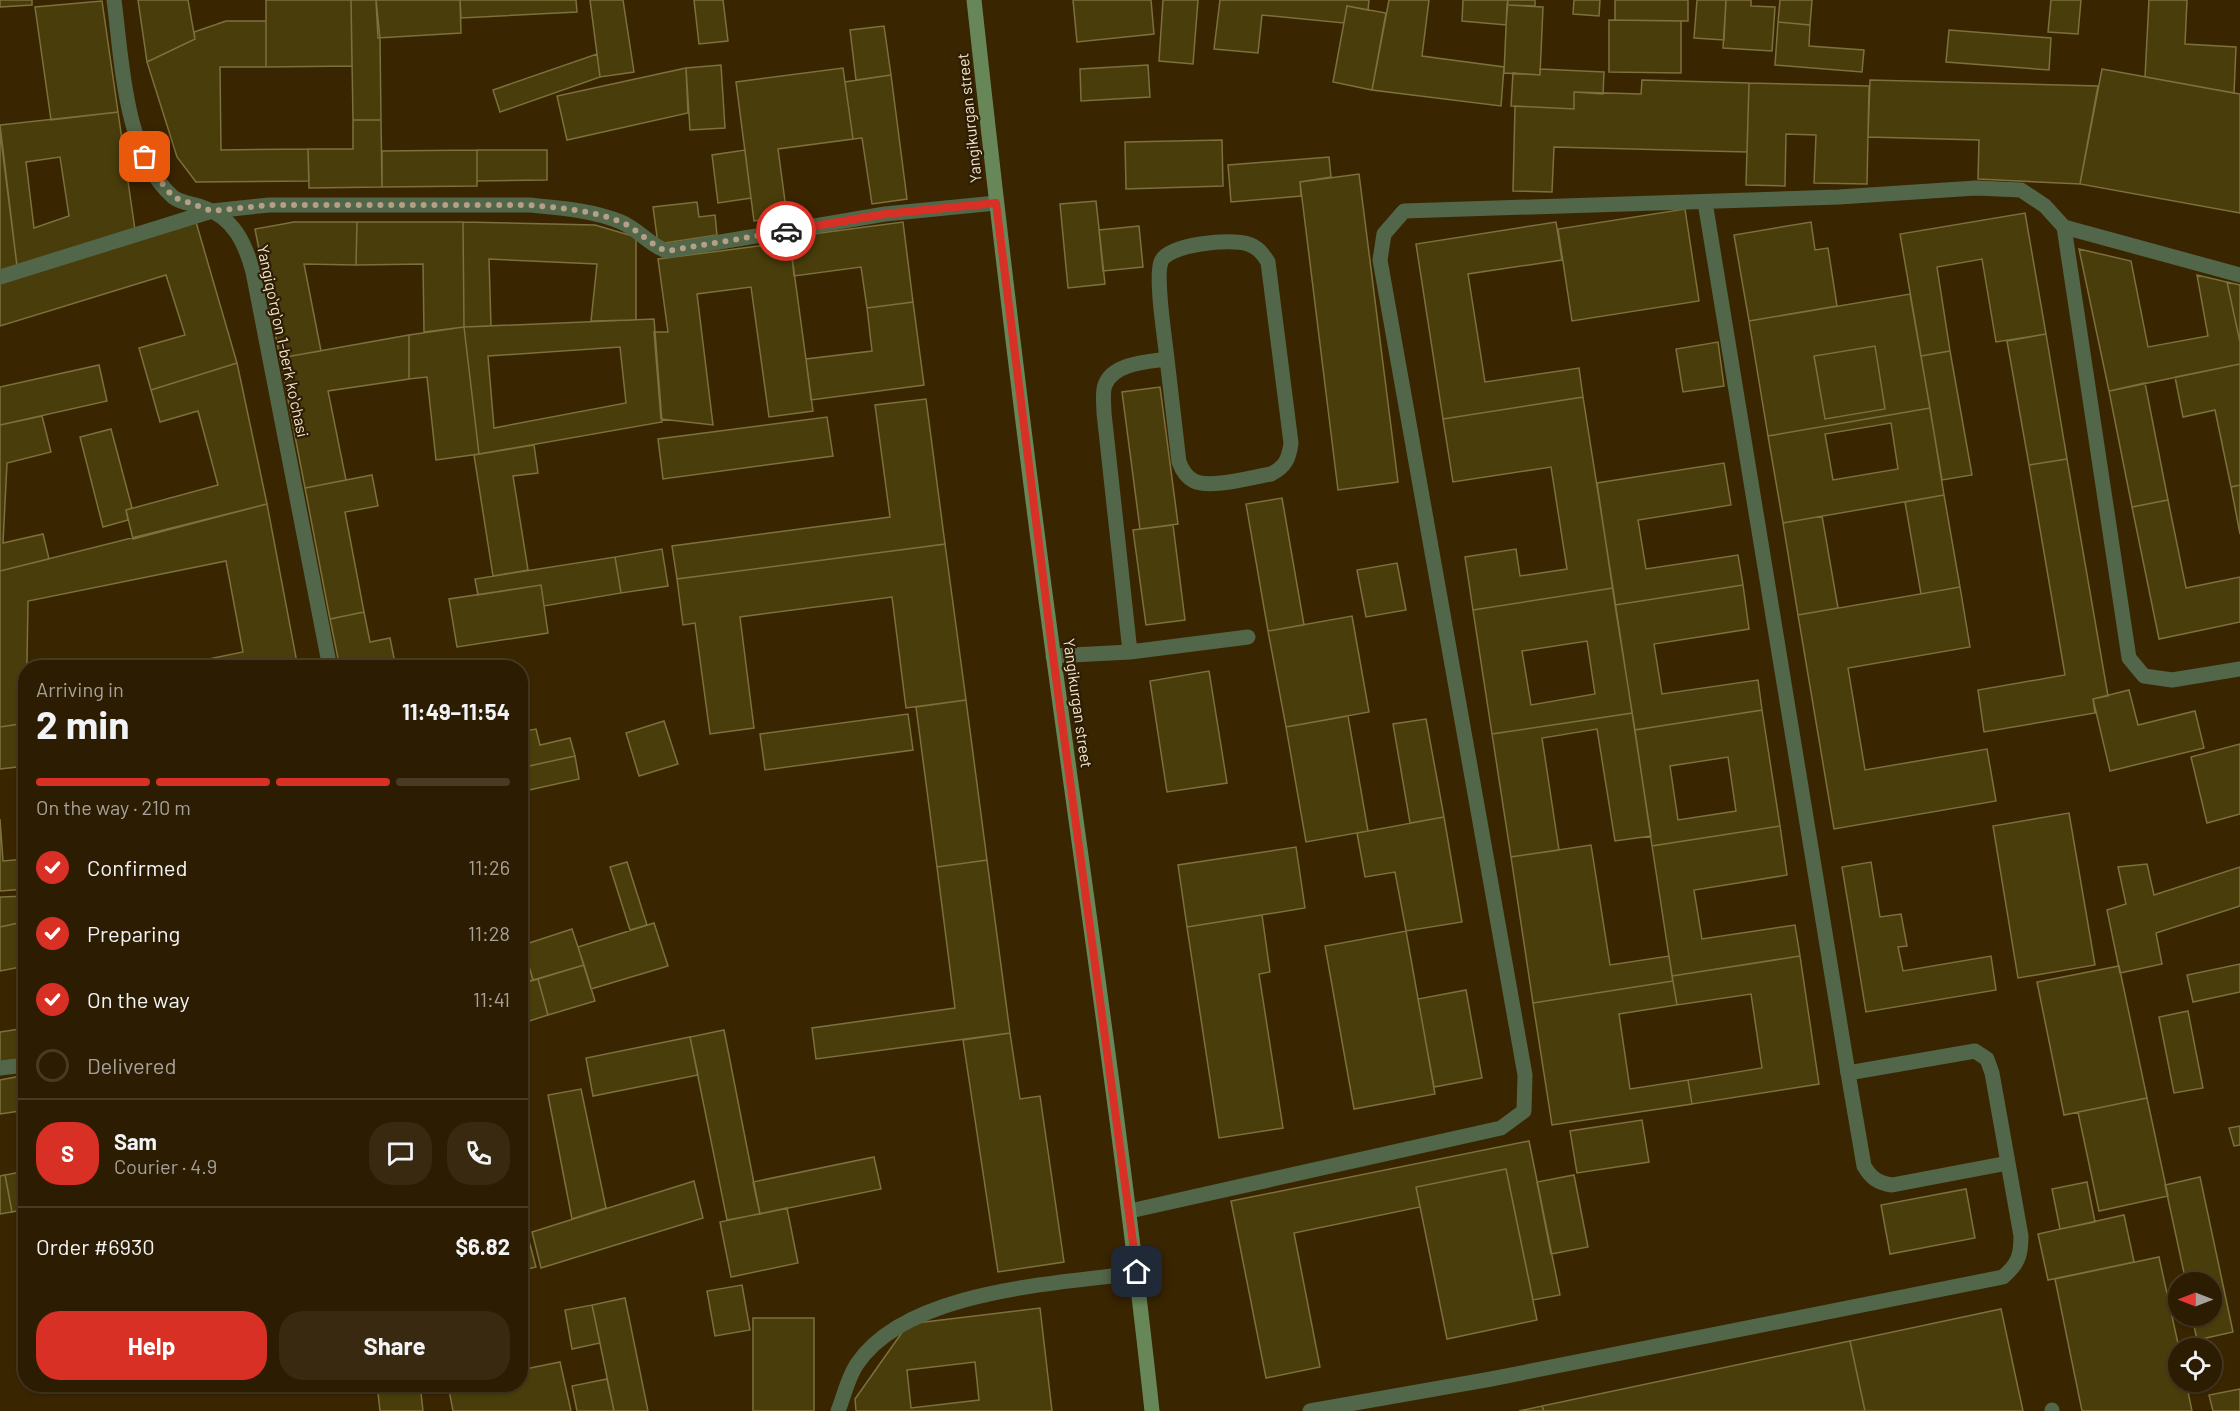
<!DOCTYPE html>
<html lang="en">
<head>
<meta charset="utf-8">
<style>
  body { margin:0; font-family:Barlow,sans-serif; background:#382910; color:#f1f3f6; height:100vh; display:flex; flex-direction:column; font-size:22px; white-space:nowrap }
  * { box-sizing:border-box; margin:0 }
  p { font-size:20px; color:#a6a199 }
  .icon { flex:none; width:33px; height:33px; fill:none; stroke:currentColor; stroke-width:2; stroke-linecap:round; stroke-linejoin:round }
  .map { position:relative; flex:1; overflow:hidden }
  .drawer { position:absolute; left:18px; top:660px; width:510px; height:732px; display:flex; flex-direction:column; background:#2c1c01; border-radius:24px; box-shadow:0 2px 4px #0004,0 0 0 2px #483a23 }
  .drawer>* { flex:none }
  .needle { width:39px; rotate:270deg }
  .tools { position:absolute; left:2168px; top:1272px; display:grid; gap:12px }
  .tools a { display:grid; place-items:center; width:54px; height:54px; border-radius:50%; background:#2c1c01; box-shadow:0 2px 4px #0004,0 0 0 2px #483a23; font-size:30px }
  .pin { position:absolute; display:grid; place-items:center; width:51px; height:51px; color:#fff; margin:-26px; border-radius:12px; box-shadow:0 3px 9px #0006 }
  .courier { position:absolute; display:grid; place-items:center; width:60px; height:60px; margin:-30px; border:4px solid #d93025; border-radius:50%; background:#fff; color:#222; box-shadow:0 2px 8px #0007 }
  .summary em { font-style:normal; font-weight:700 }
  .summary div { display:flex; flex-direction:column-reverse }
  .summary { display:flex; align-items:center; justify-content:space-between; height:102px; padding:0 18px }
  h1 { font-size:39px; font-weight:700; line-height:45px }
  .bar { display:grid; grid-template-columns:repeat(4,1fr); gap:9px 6px; align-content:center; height:72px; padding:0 18px }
  .bar i { height:8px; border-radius:4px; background:#483a23 }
  .bar .active { background:#d93025 }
  .bar p { grid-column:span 4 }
  .line { display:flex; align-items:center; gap:15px; padding:0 18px; border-top:2px solid #483a23 }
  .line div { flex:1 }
  .round { display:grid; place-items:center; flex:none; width:63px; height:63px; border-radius:24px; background:#382910 }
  ol { padding:0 18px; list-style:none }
  li { display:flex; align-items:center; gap:18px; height:66px }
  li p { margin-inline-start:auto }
  li .icon { padding:6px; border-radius:50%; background:#d93025; color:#fff; stroke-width:4 }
  li:last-child { color:#a6a199 }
  li i { width:33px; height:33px; border:3px solid #483a23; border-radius:50% }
  .cta { display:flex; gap:12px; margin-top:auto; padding:12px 18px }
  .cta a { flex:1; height:69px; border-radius:24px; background:#d93025; color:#fff; font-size:24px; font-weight:700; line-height:69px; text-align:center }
  .cta a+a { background:#382910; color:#f1f3f6 }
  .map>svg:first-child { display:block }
  .building { fill:#493e0b; stroke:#7c703c; stroke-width:1.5; fill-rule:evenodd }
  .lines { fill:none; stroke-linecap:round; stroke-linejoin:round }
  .lane { stroke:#526649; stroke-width:15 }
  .street { stroke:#526649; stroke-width:15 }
  .secondary { stroke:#678759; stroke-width:15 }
  .done { stroke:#b4a185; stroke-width:6; stroke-dasharray:0 10.8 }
  .route { stroke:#d93025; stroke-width:8 }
  .labels { text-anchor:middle; stroke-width:4.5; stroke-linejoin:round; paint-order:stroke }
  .street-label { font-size:16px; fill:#f5e4cc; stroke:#2c1d05 }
</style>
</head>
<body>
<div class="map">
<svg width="2240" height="1411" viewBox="0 0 2240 1411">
  <rect width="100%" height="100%" fill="#3a2501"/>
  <path class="building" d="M0 0H32V5L0 7Z
    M138 0H188L195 39 147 62Z
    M266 0H351L352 66 266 67Z
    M351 0H376L380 38 381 120H353Z
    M376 0H460L461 33 378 38Z
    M460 0H576L577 12 461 18Z
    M590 0H623L634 72 600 77Z
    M694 0H723L728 41 699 44Z
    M1073 0H1151L1154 34 1077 42Z
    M1163 0H1198L1193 64 1159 61Z
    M1220 0H1369L1368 10 1347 6 1344 23 1262 15 1258 53 1214 49Z
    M1389 0H1429L1422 56 1504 67 1501 106 1372 90Z
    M1463 0H1508L1506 25 1462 21Z
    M1508 0H1535V6L1507 5Z
    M1574 0H1600L1599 16 1573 14Z
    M1615 0H1688V21L1615 20Z
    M1697 0H1726L1724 40 1694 38Z
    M1726 0H1751V6L1775 7 1772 51 1723 48Z
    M1780 0H1812L1810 25 1778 22Z
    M2051 0H2081L2078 34 2048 32Z
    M2149 0H2187L2185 44 2236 47 2234 93 2145 77Z
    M102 1 118 112 51 120 35 7Z
    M1507 5 1543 7 1540 75 1504 73Z
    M1347 6 1386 13 1372 90 1333 82Z
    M1609 20 1681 21V73L1609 72Z
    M226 21H266V67H220L221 150 308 149 309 181 196 182 177 157 147 62 195 39 194 32Z
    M1778 22 1810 25 1809 46 1864 50 1862 72 1775 65Z
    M884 26 891 75 856 80 850 30Z
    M1949 30 2051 38 2049 70 1946 62Z
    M597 54 600 77 500 112 493 90Z
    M721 65 725 128 690 130 686 68Z
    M1148 65 1150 97 1081 101 1080 69Z
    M686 68 688 113 567 140 557 96Z
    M843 68 853 139 778 149 787 216 754 221 736 82Z
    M1540 69 1604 72 1603 94 1574 92V109L1511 106 1513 73 1540 75Z
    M2102 69 2240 94V213L2080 184Z
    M891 75 907 199 872 204 862 138 853 139 845 82Z
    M1642 80 1749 83 1747 152 1554 147 1552 192 1513 191 1515 106 1574 109V92L1641 94Z
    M1870 80 2098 86 2080 184 1978 179 1979 140 1868 137Z
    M1749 83 1869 86 1867 184 1814 183 1816 135 1786 134 1785 186 1746 185Z
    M118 112 135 230 17 266 0 125ZM60 157 69 216 34 228 26 162Z
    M353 120H381L382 187 309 188 308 149H353Z
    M0 131 17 266 0 272Z
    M1222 140 1223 186 1126 189 1125 142Z
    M477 150H547V180L477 181Z
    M477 150V186L382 187V151Z
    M745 150 751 198 718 203 712 155Z
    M1329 157 1331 177 1300 182 1301 196 1231 202 1228 165Z
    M1359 174 1398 482 1338 490 1300 182Z
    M1096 201 1105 284 1068 288 1060 204Z
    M697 202 699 217 715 215 717 235 658 244 653 207Z
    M1685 209 1699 301 1572 321 1558 229Z
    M2025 213 2046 334 1996 342 1982 259 1937 267 1950 351 1921 356 1900 234Z
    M196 222 237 363 151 390 139 348 185 335 166 275 0 326V283Z
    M294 222H357L356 265 304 264 321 351 280 358 255 229Z
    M357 222H463L464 327 424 332 423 264 356 265Z
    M463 222 595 225 636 237V320L591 321 597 264 489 259 491 326 464 327Z
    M903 222 913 302 867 308 861 267 794 276 790 237Z
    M1556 222 1562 260 1468 274 1485 382 1579 368 1583 397 1443 419 1416 244Z
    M1811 222 1815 250 1828 248 1837 306 1749 321 1734 235Z
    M1139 226 1143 267 1103 271 1099 230Z
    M790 242 813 411 769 417 751 287 697 294 713 425 661 419 654 332H668L658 259Z
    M2079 249 2131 261 2148 347 2208 336 2197 275 2227 282 2240 342V364L2109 391Z
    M2227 282 2240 285V342Z
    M1910 294 1930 408 1768 436 1749 321ZM1875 346 1885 409 1825 419 1814 356Z
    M913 302 924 385 811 400 806 359 872 351 867 308Z
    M654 319 662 422 479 454 464 327ZM620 347 626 403 494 428 488 356Z
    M464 327 479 454 436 460 427 377 409 379V335Z
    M2046 334 2067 459 2029 465 2007 341Z
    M409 335V379L328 391 346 480 305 488 280 358Z
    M1718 342 1724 386 1683 392 1676 349Z
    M1875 346 1885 409 1825 419 1814 356Z
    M1950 351 1972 475 1942 480 1921 356Z
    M237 363 267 504 133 539 126 510 218 485 198 411 160 422 151 390Z
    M2240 364V485L2231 487 2215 410 2183 417 2175 377Z
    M99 365 107 401 0 425V387Z
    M2145 383 2168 500 2132 507 2109 391Z
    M1160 387 1178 524 1140 529 1122 392Z
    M1583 397 1613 588 1473 610 1465 557 1516 549 1520 576 1567 569 1551 467 1453 482 1443 419Z
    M926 399 945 544 677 579 672 546 890 517 875 405Z
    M1930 408 1944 495 1783 523 1768 436ZM1891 423 1898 469 1833 480 1825 434Z
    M42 416 51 452 7 463 3 543 43 534 49 559 0 571V425Z
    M827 417 833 456 663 479 658 439Z
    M111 429 132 508 126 510 128 520 103 527 80 437Z
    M534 445 538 473 513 476 528 570 493 576 474 455Z
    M2067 459 2108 696 2093 699 2095 713 1984 732 1978 690 2065 675 2029 465Z
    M1724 463 1731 505 1638 520 1646 569 1738 555 1743 585 1615 605 1597 483Z
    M372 475 378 506 345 512 364 612 330 619 305 488Z
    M2240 485V534L2231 487Z
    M1944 495 1960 587 1921 594 1905 502Z
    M1282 498 1304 625 1268 631 1246 504Z
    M2168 500 2186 588 2240 577V622L2159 639 2132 507Z
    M267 504 298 668H165L243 652 226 561 28 601 26 723 0 727V571Z
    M1822 516 1838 608 1798 615 1783 523Z
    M1173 525 1185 620 1146 625 1133 530Z
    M945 544 966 700 906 708 892 597 740 617 754 728 710 734 695 623 683 625 677 579Z
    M662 549 668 586 621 593 615 557Z
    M615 557 621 593 544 606 541 585 478 595 475 579Z
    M1397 563 1406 610 1366 617 1357 570Z
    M541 585 548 633 457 647 449 599Z
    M1743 585 1749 629 1654 644 1662 694 1758 680 1762 710 1635 730 1615 605Z
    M1960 587 1970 647 1848 668 1865 770 1987 749 1996 801 1834 829 1798 615Z
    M1613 588 1632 713 1492 734 1473 610ZM1587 641 1595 694 1531 705 1522 651Z
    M364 612 370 642 390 638 396 668H340L330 619Z
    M1352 616 1369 712 1286 727 1268 631Z
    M1209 671 1227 783 1167 792 1150 681Z
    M2129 690 2138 725 2195 711 2204 748 2110 771 2093 699Z
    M966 700 987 860 937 867 916 707Z
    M1762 710 1780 826 1652 846 1635 730ZM1728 757 1736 811 1678 820 1670 766Z
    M1632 713 1651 836 1615 841 1597 729 1542 738 1559 850 1511 857 1492 734Z
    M908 714 913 750 765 770 760 734Z
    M1348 716 1368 831 1306 842 1286 727Z
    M1426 719 1444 817 1410 823 1393 724Z
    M664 721 678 764 639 776 626 733Z
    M26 723V766L0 769V727Z
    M536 729 540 745 570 738 575 756 520 768V732Z
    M2240 744V814L2207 823 2191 757Z
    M575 756 579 779 520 792V768Z
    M2069 813 2095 965 2018 978 1993 826Z
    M1444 817 1462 922 1406 931 1395 872 1365 877 1357 833Z
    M0 819 3 861 26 859V889L0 891Z
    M1780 826 1787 875 1694 890 1702 939 1795 925 1800 956 1672 976 1652 846Z
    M1591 845 1610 965 1669 956 1673 981 1533 1003 1511 857Z
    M1296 847 1305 908 1187 927 1178 865Z
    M987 860 1010 1033 816 1059 812 1028 955 1008 937 867Z
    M627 862 647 925 630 930 610 867Z
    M1871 862 1880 917 1901 914 1907 946 1898 947 1903 971 1991 956 1996 990 1866 1012 1842 867Z
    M2147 864 2154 895 2240 867V906L2156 933 2162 964 2120 973 2107 910 2126 904 2118 867Z
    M26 896V932L23 922 0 927V897Z
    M1262 915 1270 972 1259 974 1283 1128 1219 1138 1187 927Z
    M23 922 26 966 0 971V927Z
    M654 923 668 966 591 989 578 947Z
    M572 929 584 965 533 980 523 945Z
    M1406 931 1435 1094 1354 1109 1325 946Z
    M525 954 533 980 520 984V955Z
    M1800 956 1819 1084 1692 1104 1688 1080 1762 1068 1751 994 1677 1005 1672 976Z
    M2240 964V992L2193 1002 2187 975Z
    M584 965 595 1001 548 1015 538 979Z
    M2119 966 2147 1098 2064 1115 2037 982Z
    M538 979 548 1015 520 1024V984Z
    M1673 981 1677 1005 1619 1014 1630 1089 1688 1080 1692 1104 1552 1125 1533 1003Z
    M1466 990 1482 1078 1434 1087 1418 999Z
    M2188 1011 2203 1088 2174 1093 2159 1017Z
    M26 1028V1058L0 1062V1032Z
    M724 1030 760 1214 727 1220 690 1037Z
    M1010 1033 1020 1099 1040 1096 1064 1262 998 1272 963 1040Z
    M690 1037 698 1075 593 1096 586 1058Z
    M26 1075V1110L0 1114V1080Z
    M581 1089 606 1208 572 1219 548 1095Z
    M2147 1098 2168 1196 2099 1211 2078 1112Z
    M1642 1120 1649 1162 1577 1173 1570 1131Z
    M2240 1126V1145L2234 1146 2229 1128Z
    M1529 1141 1560 1295 1533 1300 1506 1169 1416 1187 1420 1207 1294 1233 1320 1367 1266 1378 1231 1201Z
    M874 1157 881 1189 760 1214 753 1182Z
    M1506 1169 1537 1320 1447 1339 1416 1187Z
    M26 1171V1209L12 1212 5 1175Z
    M5 1175 12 1212 0 1214V1176Z
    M1574 1175 1588 1247 1551 1254 1537 1182Z
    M2200 1177 2233 1332 2197 1340 2192 1316H2211V1282H2186L2165 1185Z
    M694 1181 703 1218 541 1268 532 1232Z
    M2087 1182 2095 1222 2060 1229 2052 1189Z
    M1966 1189 1975 1238 1890 1254 1881 1205Z
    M787 1208 798 1263 731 1277 720 1222Z
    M2124 1215 2134 1262 2048 1280 2038 1234Z
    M528 1237 536 1267 520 1271V1239Z
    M2159 1257 2179 1348 2178 1382H2186L2192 1411H2082L2055 1279Z
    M742 1285 750 1330 715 1336 707 1291Z
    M625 1298 648 1411H614L592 1305Z
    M592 1305 600 1343 572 1349 565 1310Z
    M1040 1308 1052 1411H856L855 1399 908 1324ZM975 1362 979 1400 911 1408 907 1370Z
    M2001 1309 2023 1411H1865L1850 1341Z
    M753 1318H814V1411H753Z
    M1850 1341 1865 1411H1544L1542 1406Z
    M560 1362 571 1411H453L448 1385 520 1384V1370Z
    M607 1379 614 1411H577L572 1386Z
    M377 1384H420L423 1411H380Z
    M2240 1389V1411H2213L2209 1395Z
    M1542 1406 1544 1411H1519Z"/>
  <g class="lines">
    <path class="lane" d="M1130 652 1248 637
      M1053 656 1130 652 1104 413C1104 405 1102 393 1105 385 1113 363 1147 362 1167 359L1179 462C1182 470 1186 477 1194 481 1210 489 1252 477 1271 474 1285 467 1289 459 1291 443L1268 262C1263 254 1258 247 1248 244 1232 238 1167 244 1161 262 1155 278 1165 339 1167 359
      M2052 1410V1411
      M1310 1411 1491 1379 2003 1277C2018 1264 2021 1256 2021 1236L1992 1073 1987 1059 1975 1051 1848 1073 1864 1166C1871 1178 1878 1183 1892 1185L2008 1163"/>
    <path class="street" d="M114 0C122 60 124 153 172 196 178 202 193 204 202 207 233 217 245 242 253 272L330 668
      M1705 202 1848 1073
      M2064 227 2240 275
      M0 277 212 211 269 205H529C560 208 592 210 621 222 638 229 652 247 667 251L885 214 996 203
      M0 1068 26 1065
      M1130 1211 1501 1128 1524 1111 1525 1075 1380 260 1384 234 1404 211 1839 197 1976 188 2021 190 2045 206 2064 227 2129 658 2144 676 2172 680 2240 669
      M433 1384V1386
      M838 1411C844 1396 848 1377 857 1364 907 1290 1055 1284 1137 1273"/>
    <path class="secondary" d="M974 0C998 220 1024 440 1054 660 1088 910 1125 1160 1152 1411"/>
  </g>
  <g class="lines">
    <path class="done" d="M145 157 153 172 173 197 212 211 269 205H530C560 208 592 210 621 222 638 229 652 247 667 251L786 231"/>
    <path class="route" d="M786 231 885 214 996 203 1053 656 1137 1272"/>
  </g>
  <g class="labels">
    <g class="street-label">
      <text transform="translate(969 118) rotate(-96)" y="6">Yangikurgan street</text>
      <text transform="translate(283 341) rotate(78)" y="6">Yangiqoʻrgʻon 1-berk koʻchasi</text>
      <text transform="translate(1078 703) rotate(82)" y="6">Yangikurgan street</text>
    </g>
  </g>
</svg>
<div class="tools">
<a><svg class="needle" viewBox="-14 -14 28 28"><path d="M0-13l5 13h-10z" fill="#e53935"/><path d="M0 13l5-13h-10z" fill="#a6a199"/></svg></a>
<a><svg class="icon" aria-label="locate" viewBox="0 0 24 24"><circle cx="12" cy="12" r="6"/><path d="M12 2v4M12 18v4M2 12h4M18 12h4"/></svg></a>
</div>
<div class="pin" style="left:145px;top:157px;background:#ea580c"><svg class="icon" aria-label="bag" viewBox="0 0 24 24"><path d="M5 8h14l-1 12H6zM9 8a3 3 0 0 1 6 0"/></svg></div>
<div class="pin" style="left:1137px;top:1272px;background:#1f2937"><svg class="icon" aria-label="home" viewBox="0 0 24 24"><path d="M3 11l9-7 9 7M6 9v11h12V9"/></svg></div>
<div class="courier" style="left:786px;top:231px"><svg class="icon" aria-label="car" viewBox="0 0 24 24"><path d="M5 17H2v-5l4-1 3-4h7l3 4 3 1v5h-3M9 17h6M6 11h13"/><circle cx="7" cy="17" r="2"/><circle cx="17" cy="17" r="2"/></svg></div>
<section class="drawer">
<div class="summary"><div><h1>2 min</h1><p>Arriving in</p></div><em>11:49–11:54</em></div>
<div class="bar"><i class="active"></i><i class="active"></i><i class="active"></i><i></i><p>On the way · 210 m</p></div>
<ol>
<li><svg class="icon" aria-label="check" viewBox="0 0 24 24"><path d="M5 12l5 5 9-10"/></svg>Confirmed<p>11:26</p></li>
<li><svg class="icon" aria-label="check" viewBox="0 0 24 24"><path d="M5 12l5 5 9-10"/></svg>Preparing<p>11:28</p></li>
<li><svg class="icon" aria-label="check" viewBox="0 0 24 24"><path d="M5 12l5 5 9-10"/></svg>On the way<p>11:41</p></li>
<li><i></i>Delivered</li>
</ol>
<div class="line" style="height:108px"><b class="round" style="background:#d93025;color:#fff">S</b><div><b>Sam</b><p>Courier · 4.9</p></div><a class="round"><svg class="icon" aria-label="chat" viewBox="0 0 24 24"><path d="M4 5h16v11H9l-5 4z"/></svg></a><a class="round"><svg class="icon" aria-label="phone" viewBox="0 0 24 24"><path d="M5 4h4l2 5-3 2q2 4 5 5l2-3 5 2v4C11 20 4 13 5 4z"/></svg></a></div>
<div class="line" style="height:78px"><div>Order #6930</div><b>$6.82</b></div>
<div class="cta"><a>Help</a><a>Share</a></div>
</section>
</div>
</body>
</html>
